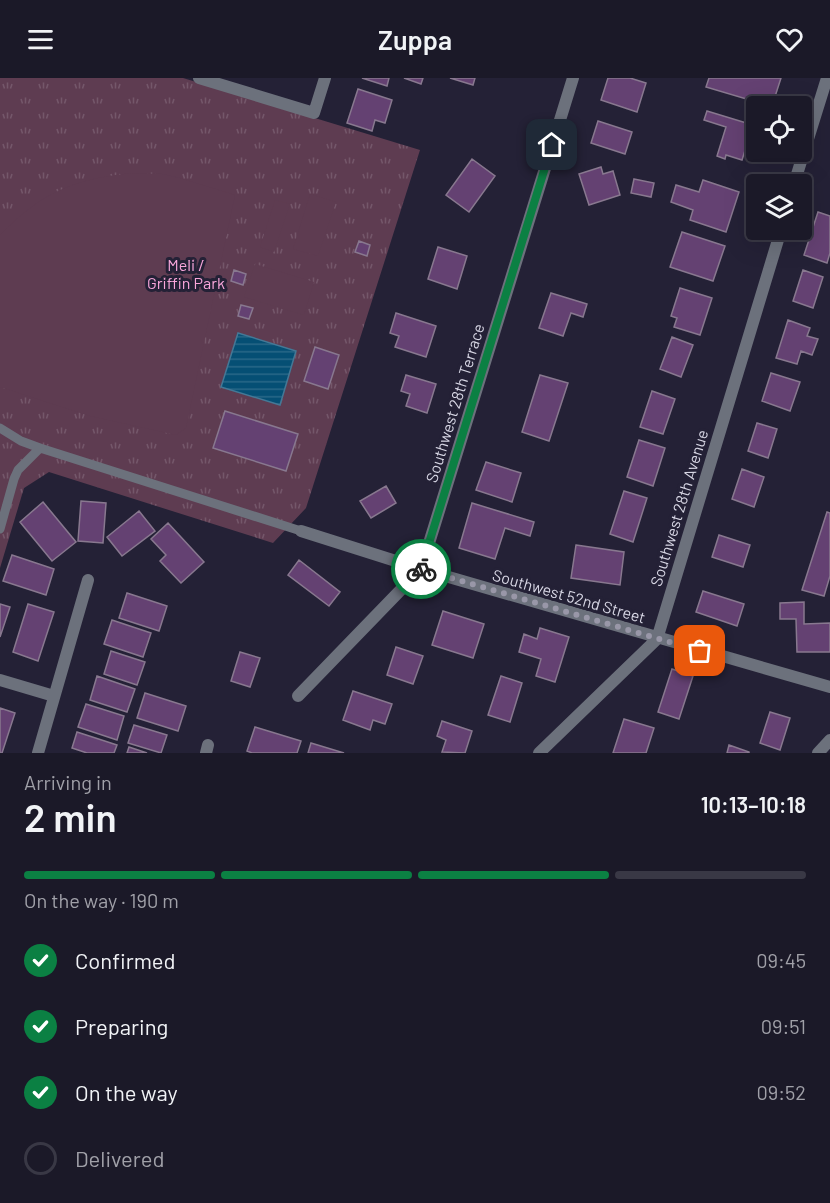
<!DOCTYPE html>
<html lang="en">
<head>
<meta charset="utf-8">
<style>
  body { margin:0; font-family:Barlow,sans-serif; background:#242230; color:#f1f3f6; height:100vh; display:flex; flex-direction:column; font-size:22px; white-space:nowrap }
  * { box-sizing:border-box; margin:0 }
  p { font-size:20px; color:#a0a0a8 }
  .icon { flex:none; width:33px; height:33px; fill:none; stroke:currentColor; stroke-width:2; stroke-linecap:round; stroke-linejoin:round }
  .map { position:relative; height:675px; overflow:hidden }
  .drawer { display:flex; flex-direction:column; background:#1b1928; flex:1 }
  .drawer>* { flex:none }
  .tools { position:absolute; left:746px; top:18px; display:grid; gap:12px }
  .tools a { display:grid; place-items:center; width:66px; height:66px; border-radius:6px; background:#1b1928; box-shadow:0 6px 24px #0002,0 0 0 2px #393845; font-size:30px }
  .pin { position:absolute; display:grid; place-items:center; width:51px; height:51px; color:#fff; margin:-26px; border-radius:12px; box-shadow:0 3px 9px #0006 }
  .courier { position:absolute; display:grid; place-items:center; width:60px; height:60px; margin:-30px; border:4px solid #0b8043; border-radius:50%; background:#fff; color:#222; box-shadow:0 2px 8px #0007 }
  .summary em { font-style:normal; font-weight:600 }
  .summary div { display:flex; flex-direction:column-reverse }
  .summary { display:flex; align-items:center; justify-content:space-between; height:102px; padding:0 24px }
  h1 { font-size:39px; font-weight:600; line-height:45px }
  .bar { display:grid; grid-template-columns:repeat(4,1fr); gap:9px 6px; align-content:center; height:72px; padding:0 24px }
  .bar i { height:8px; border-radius:4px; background:#393845 }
  .bar .selected { background:#0b8043 }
  .bar p { grid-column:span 4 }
  ol { padding:0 24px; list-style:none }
  li { display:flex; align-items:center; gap:18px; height:66px }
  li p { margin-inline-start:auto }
  li .icon { padding:6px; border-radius:50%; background:#0b8043; color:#fff; stroke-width:4 }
  li:last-child { color:#a0a0a8 }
  li i { width:33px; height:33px; border:3px solid #393845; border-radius:50% }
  header { display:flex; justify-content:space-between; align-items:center; height:78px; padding:0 24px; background:#1b1928; font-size:27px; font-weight:600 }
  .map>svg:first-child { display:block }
  .grass { fill:url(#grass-tufts) }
  .pitch { fill:#5e3c51 }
  .water { fill:url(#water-rules); stroke:#447896; stroke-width:1.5 }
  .building { fill:#644172; stroke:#88788f; stroke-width:1.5 }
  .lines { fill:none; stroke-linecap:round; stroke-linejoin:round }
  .service { stroke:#6c717c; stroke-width:9 }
  .minor { stroke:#6c717c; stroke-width:12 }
  .done { stroke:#9997a8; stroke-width:6; stroke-dasharray:0 10.8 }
  .route { stroke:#0b8043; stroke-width:8 }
  .labels { text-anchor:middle; stroke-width:6; stroke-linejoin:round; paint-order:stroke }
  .park-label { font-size:16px; fill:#f9a6db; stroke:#242136 }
  .street-label { font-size:16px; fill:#d8d7e5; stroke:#242136 }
</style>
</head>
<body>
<header><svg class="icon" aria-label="menu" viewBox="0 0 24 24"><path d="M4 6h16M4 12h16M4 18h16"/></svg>Zuppa<svg class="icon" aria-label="heart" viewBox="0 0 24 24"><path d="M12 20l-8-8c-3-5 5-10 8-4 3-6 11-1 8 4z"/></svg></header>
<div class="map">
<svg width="830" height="675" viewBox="0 0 830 675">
  <defs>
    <pattern id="grass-tufts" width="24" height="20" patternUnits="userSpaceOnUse" patternTransform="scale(1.5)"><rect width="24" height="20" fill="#5e3c51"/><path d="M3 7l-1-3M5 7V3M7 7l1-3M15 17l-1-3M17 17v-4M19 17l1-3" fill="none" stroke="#74576a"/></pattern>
    <pattern id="water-rules" width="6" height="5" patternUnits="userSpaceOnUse" patternTransform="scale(1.5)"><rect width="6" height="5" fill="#054f74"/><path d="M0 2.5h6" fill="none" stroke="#296888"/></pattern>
  </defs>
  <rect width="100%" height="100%" fill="#242136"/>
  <path class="grass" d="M0 0H183L420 72 306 430 273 465 49 394 24 410 0 490Z"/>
  <path class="pitch" d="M135 95 162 96 180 100 235 117 186 350 176 357 90 338 0 309V157C42 114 75 100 135 95Z
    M310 116 336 124 318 178 293 171Z
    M275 122 290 126 274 174 260 169Z
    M255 186 314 204 304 237 244 219Z"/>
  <path class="water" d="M238 255 296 273 280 327 221 309Z"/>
  <path class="building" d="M362 0H389L387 8Z
    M404 0H423L421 6Z
    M450 0H475L473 7Z
    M608 0H630L646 5 637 34 601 22Z
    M709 0H781L772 28H756V33L749 31 750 22 706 9Z
    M358 11 392 22 385 45 375 42 372 53 347 45Z
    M707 33 753 47 742 82 726 77 725 81 717 78 726 49 704 42Z
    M598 43 632 54 625 76 591 65Z
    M472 81 495 98 469 134 446 117Z
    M601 89 603 96 613 93 620 117 589 127 579 96Z
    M634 101 654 105 651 119 631 115Z
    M703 102 739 114 726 154 690 142 693 132 671 124 676 107 699 114Z
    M818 134 830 138V175L827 185 804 177Z
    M682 154 725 168 713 203 670 189Z
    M359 163 370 167 367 178 355 174Z
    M438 169 467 178 457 211 428 201Z
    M234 192 246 196 243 207 231 203Z
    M803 192 823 199 813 230 793 223Z
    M680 210 712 220 700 257 674 249 677 240 671 238Z
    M551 215 587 226 583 239 571 235 563 258 539 250Z
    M241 227 253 230 249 241 238 238Z
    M396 235 436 248 426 279 395 269 399 258 390 255Z
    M788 242 810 250 807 258 818 261 812 277 801 273 797 286 776 280Z
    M672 259 693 267 681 299 660 291Z
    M315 269 339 277 328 311 304 303Z
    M771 295 800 304 790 333 762 323Z
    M406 297 436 306 427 335 406 328 410 316 401 313Z
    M540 297 568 305 549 363 522 354Z
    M652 313 675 321 663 356 640 349Z
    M225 333 298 356 286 393 213 370Z
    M757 345 777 351 768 380 748 373Z
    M639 362 665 370 653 408 627 399Z
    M486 384 521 395 512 424 476 412Z
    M742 391 764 399 754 429 732 421Z
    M386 408 396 425 371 440 360 423Z
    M624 413 647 420 633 464 610 456Z
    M81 423 106 425 103 465 78 463Z
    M43 424 76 464 52 483 20 444Z
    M472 425 534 444 530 458 505 450 495 481 459 470Z
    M139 433 155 453 122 478 107 459Z
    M827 434 830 435V498L824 518 802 512Z
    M168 445 204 484 181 505 160 483 166 477 151 461Z
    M719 457 750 467 743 489 712 479Z
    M576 467 624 474 620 507 571 500Z
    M12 477 54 491 46 517 3 503Z
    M299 482 340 514 329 528 288 497Z
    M703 513 744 526 737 548 696 534Z
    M127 515 167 528 159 553 119 540Z
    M804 524V546L830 545V574H797L796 541H780V525Z
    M0 526 10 529 0 559Z
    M28 526 54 534 38 583 13 574Z
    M443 533 484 546 473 580 432 567Z
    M112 542 151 555 143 579 104 566Z
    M540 550 569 559 555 604 536 598 541 581 519 574 524 556 537 561Z
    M396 569 423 578 413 606 387 597Z
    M111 573 145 584 137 607 104 596Z
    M240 574 260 580 250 609 231 603Z
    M672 591 693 598 679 641 658 634Z
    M97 598 135 611 127 634 90 622Z
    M501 598 522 605 510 644 488 637Z
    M353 613 392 626 385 646 373 642 370 652 343 642Z
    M145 615 186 628 178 653 137 640Z
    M86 626 124 638 117 662 78 649Z
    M0 630 15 635 2 675H0Z
    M770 634 790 640 780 672 760 665Z
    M624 641 654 650 646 675H613Z
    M442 643 472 653 465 675 442 674 446 662 437 658Z
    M134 647 167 657 161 675 128 665Z
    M255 649 301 663 297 675H252L247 673Z
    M77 654 117 667 114 675H87L72 670Z
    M311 665 344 675H308Z
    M729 667 749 674V675H727Z
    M129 669 147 675H127Z"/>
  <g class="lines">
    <path class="service" d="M0 350 21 363 40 370 301 453
      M0 451 14 401 18 392 40 370"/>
    <path class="minor" d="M199 0 314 35 325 0
      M794 106 827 0
      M301 453 421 491 830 609
      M0 602 54 618
      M298 618 421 491 573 0
      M38 675 88 502
      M206 675 208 667
      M539 675 657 561 781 152
      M818 675 830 662"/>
  </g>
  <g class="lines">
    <path class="done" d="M421 491 700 573"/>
    <path class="route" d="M421 491 552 67"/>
  </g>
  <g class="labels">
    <g class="park-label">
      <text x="186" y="193">Meli /<tspan x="186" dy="18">Griffin Park</tspan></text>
    </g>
    <g class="street-label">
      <text transform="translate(455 325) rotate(-73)" y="6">Southwest 28th Terrace</text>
      <text transform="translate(679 430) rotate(-73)" y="6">Southwest 28th Avenue</text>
      <text transform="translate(569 518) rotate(16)" y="6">Southwest 52nd Street</text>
    </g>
  </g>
</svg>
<div class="tools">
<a><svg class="icon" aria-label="locate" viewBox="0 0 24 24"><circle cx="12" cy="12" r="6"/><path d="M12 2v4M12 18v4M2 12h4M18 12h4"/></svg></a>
<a><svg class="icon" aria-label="layers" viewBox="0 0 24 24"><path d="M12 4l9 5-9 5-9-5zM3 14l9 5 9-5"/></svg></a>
</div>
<div class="pin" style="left:700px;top:573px;background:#ea580c"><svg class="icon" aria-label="bag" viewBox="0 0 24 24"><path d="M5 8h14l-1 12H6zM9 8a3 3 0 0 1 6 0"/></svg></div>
<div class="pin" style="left:552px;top:67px;background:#1f2937"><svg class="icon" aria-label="home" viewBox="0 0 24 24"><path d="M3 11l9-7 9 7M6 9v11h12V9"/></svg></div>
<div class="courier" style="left:421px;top:491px"><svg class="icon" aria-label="bike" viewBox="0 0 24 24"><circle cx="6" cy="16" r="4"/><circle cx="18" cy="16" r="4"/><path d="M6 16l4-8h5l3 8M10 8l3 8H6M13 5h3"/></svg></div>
</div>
<section class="drawer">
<div class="summary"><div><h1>2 min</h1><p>Arriving in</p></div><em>10:13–10:18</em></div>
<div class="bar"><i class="selected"></i><i class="selected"></i><i class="selected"></i><i></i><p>On the way · 190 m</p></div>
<ol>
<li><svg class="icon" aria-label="check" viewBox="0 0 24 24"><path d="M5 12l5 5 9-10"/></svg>Confirmed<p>09:45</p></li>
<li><svg class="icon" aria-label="check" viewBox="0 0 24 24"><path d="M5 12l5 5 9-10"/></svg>Preparing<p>09:51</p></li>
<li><svg class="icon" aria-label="check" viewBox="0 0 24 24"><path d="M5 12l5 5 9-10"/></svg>On the way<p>09:52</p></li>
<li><i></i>Delivered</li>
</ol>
</section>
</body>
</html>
